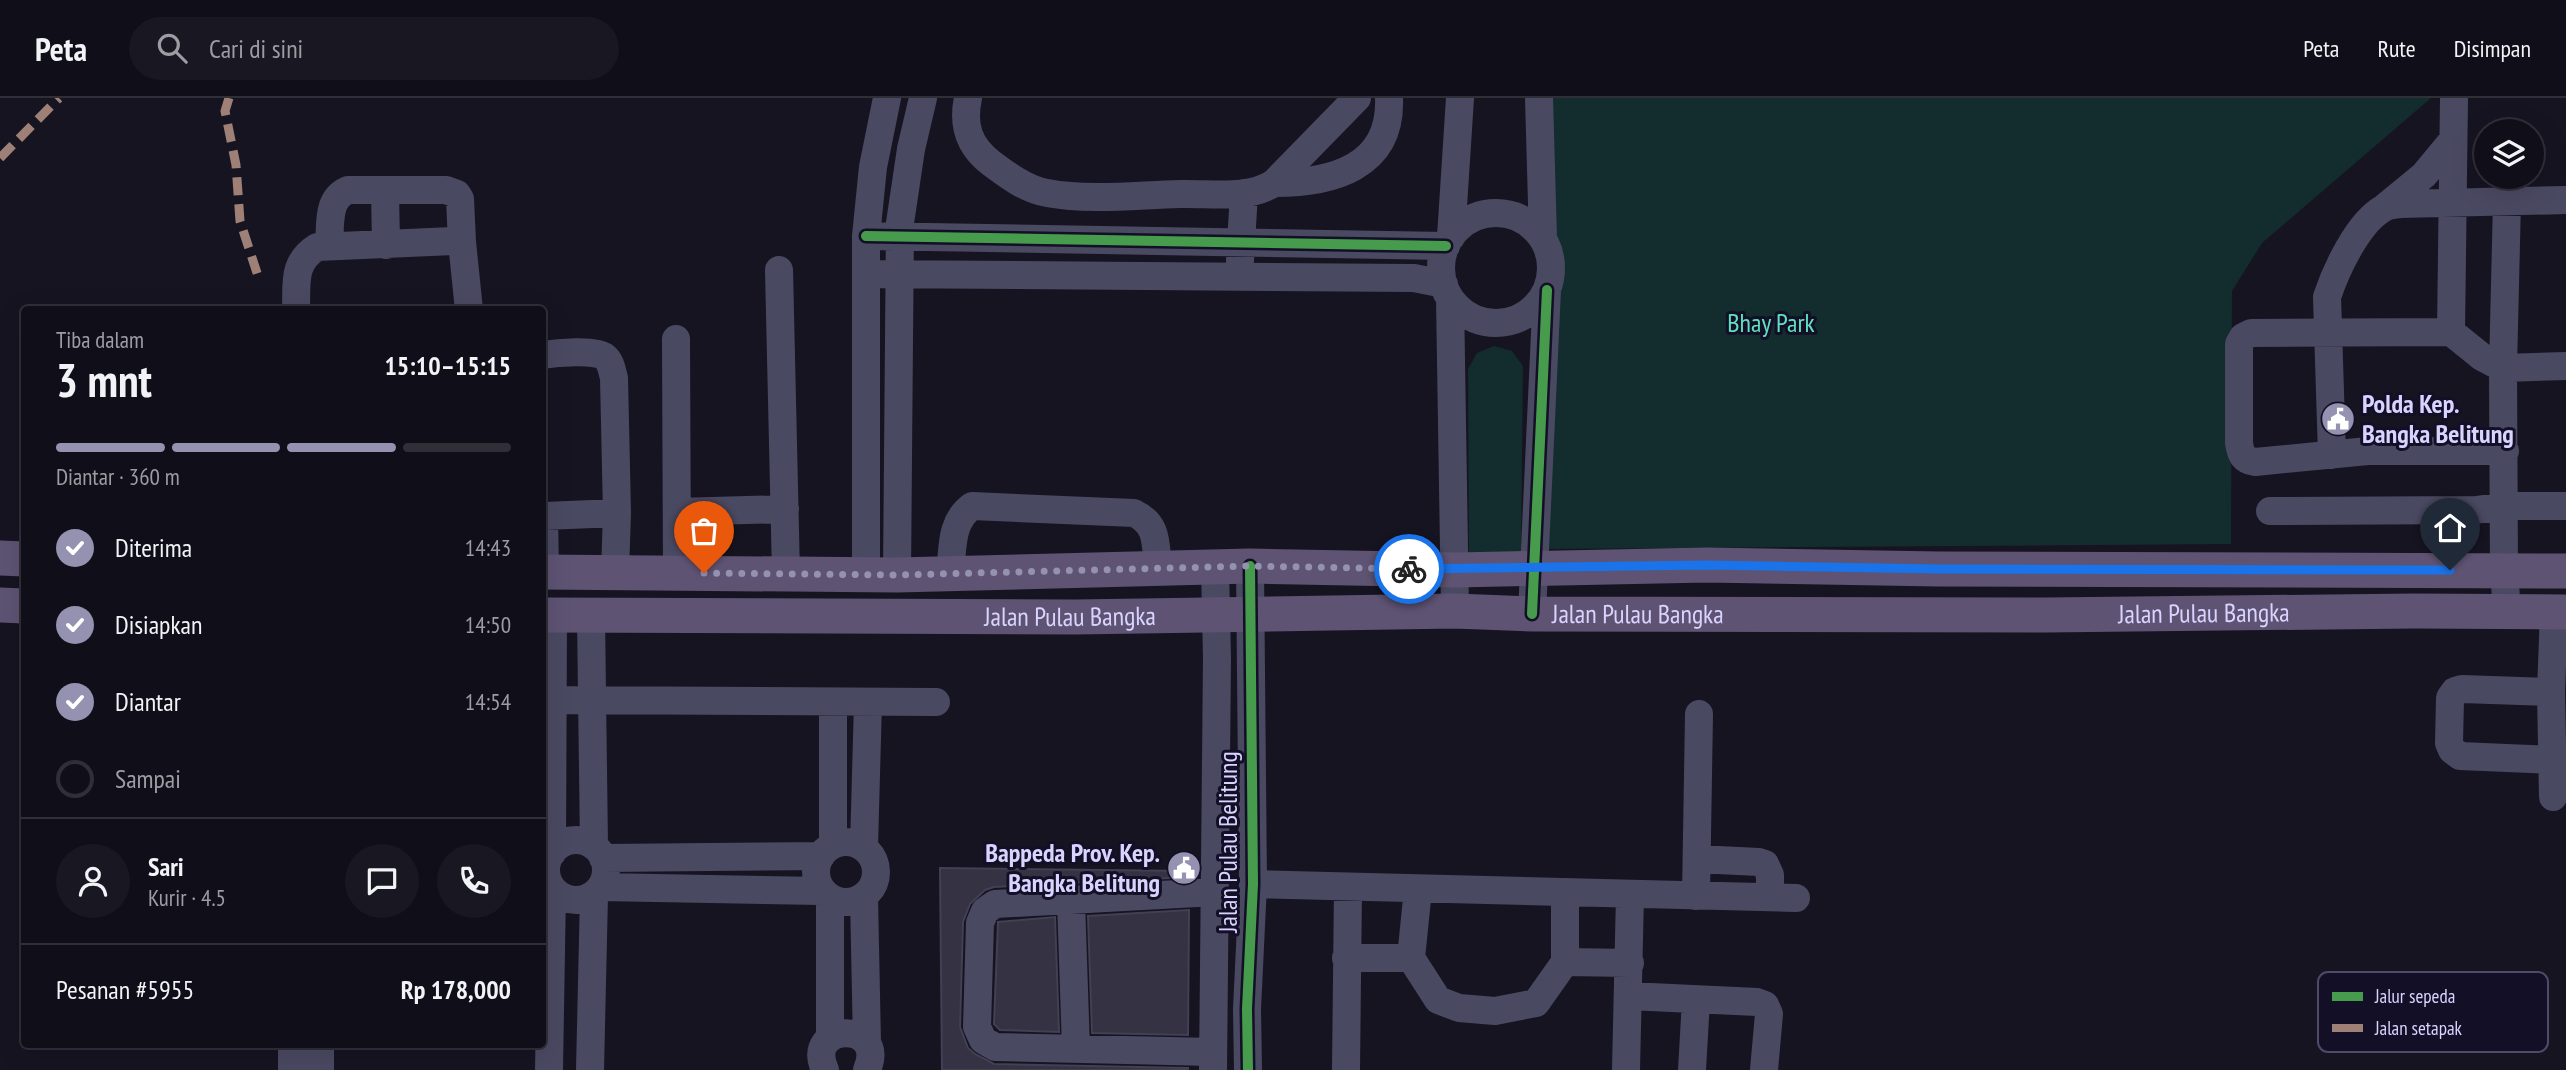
<!DOCTYPE html>
<html lang="id">
<head>
<meta charset="utf-8">
<style>
  body { margin:0; font-family:"PT Sans Narrow",sans-serif; background:#191822; color:#f1f3f6; height:100vh; display:flex; flex-direction:column; font-size:26px; white-space:nowrap }
  * { box-sizing:border-box; margin:0 }
  p { font-size:23px; color:#9c9ca2 }
  .icon { flex:none; width:38px; height:38px; fill:none; stroke:currentColor; stroke-width:2; stroke-linecap:round; stroke-linejoin:round }
  .map { position:relative; flex:1; overflow:hidden }
  .sheet { position:absolute; left:21px; top:208px; width:525px; height:742px; display:flex; flex-direction:column; background:#100f19; border-radius:7px; box-shadow:0 7px 28px #0002,0 0 0 2px #302f38 }
  .sheet>* { flex:none }
  .controls { position:absolute; left:2474px; top:21px; display:grid; gap:14px }
  .controls a { display:grid; place-items:center; width:70px; height:70px; border-radius:50%; background:#100f19; box-shadow:0 7px 28px #0002,0 0 0 2px #302f38; font-size:35px }
  .pin { position:absolute; display:grid; place-items:center; width:60px; height:60px; color:#fff; margin:-72px -30px; border-radius:50% 50% 50% 0; rotate:-45deg; box-shadow:0 0 7px #0007 }
  .pin .icon { rotate:45deg }
  .courier { position:absolute; display:grid; place-items:center; width:70px; height:70px; margin:-35px; border:5px solid #1a73e8; border-radius:50%; background:#fff; color:#222; box-shadow:0 2px 9px #0007 }
  .headline em { font-style:normal; font-weight:700 }
  .headline div { display:flex; flex-direction:column-reverse }
  .headline { display:flex; align-items:center; justify-content:space-between; height:119px; padding:0 35px }
  h1 { font-size:46px; font-weight:700; line-height:52px }
  .bar { display:grid; grid-template-columns:repeat(4,1fr); gap:10px 7px; align-content:center; height:84px; padding:0 35px }
  .bar i { height:9px; border-radius:5px; background:#302f38 }
  .bar .current { background:#9591b1 }
  .bar p { grid-column:span 4 }
  .line { display:flex; align-items:center; gap:18px; padding:0 35px; border-top:2px solid #302f38 }
  .line div { flex:1 }
  .round { display:grid; place-items:center; flex:none; width:74px; height:74px; border-radius:37px; background:#191822 }
  ol { padding:0 35px; list-style:none }
  li { display:flex; align-items:center; gap:21px; height:77px }
  li p { margin-inline-start:auto }
  li .icon { padding:7px; border-radius:50%; background:#9591b1; color:#fff; stroke-width:4 }
  li:last-child { color:#9c9ca2 }
  li i { width:38px; height:38px; border:4px solid #302f38; border-radius:50% }
  header { display:flex; align-items:center; gap:42px; box-sizing:border-box; height:98px; padding:0 35px; background:#100f19; border-bottom:2px solid #302f38 }
  header strong { font-size:33px }
  nav { display:flex; gap:38px; margin-inline-start:auto; font-size:24px }
  .search { width:490px; height:63px; background:#191822; display:flex; align-items:center; gap:18px; box-sizing:border-box; padding:0 24px; border-radius:38px; color:#9c9ca2; font-size:26px }
  .map>svg:first-child { display:block }
  .green { fill:#132c2d }
  .building { fill:#343243; stroke:#433f54; stroke-width:2 }
  .lines { fill:none; stroke-linecap:round; stroke-linejoin:round }
  .minor { stroke:#4a4962; stroke-width:28 }
  .major { stroke:#5e5373; stroke-width:35 }
  .quiet { stroke:#9e8076; stroke-width:9; stroke-dasharray:18 9; stroke-linecap:butt }
  .cycleway-casing { stroke:#130f26; stroke-width:15 }
  .cycleway { stroke:#469c4c; stroke-width:10 }
  .done { stroke:#9591b1; stroke-width:7; stroke-dasharray:0 12.6 }
  .route { stroke:#1a73e8; stroke-width:9 }
  .labels { text-anchor:middle; stroke-width:6; stroke-linejoin:round; paint-order:stroke }
  .park-label { font-size:26px; fill:#5fe0c0; stroke:#130f26 }
  .poi-label { font-size:26px; font-weight:bold; fill:#d9d4ff; stroke:#130f26; text-anchor:start }
  .street-label { font-size:26px; fill:#d9d4ff; stroke:#130f26 }
  .key { fill:#130f26; stroke:#4e4a67; stroke-width:2 }
  .key-label { font-size:19px; fill:#d9d4ff }
</style>
</head>
<body>
<header>
<strong>Peta</strong>
<div class="search"><svg class="icon" aria-label="search" viewBox="0 0 24 24"><circle cx="10" cy="10" r="6"/><path d="M15 15l6 6"/></svg>Cari di sini</div>
<nav><a>Peta</a><a>Rute</a><a>Disimpan</a></nav>
</header>
<div class="map">
<svg width="2566" height="972" viewBox="0 0 2566 972">
  <rect width="100%" height="100%" fill="#161421"/>
  <path class="green" d="M1542 0H2431L2262 145 2232 193 2231 446 1547 451Z
    M1494 248 1512 253 1523 268 1521 458H1469L1468 271 1477 255Z"/>
  <path class="building" d="M940 770 1189 773V779L994 789 985 792 970 806 963 824 960 929 968 950 975 956 994 966 1188 970V972H942Z
    M1189 812 1188 937 1092 935 1088 818Z
    M1055 819 1059 934 1000 932 994 926 998 824Z"/>
  <g class="lines">
    <path class="minor" d="M968 0C962 28 969 48 991 65 1007 77 1027 92 1047 95 1091 103 1136 97 1180 96 1211 95 1248 102 1274 85L1357 0
      M1539 0 1543 140
      M1274 85C1331 85 1392 70 1389 0
      M385 92 386 147
      M2385 109 2424 77 2453 42
      M1441 170a55 55 0 1 1 110 0a55 55 0 1 1-110 0Z
      M866 138 1446 148
      M1451 139 1460 0
      M329 148C331 128 326 101 348 92H446L457 96 460 101 462 144
      M1240 162 1244 95
      M779 172 786 476
      M866 176 1414 180 1444 186
      M1450 200 1455 513
      M296 212C297 185 292 165 317 149L453 143 462 144 469 212
      M2451 234 2454 0
      M676 241 677 475
      M542 257C555 255 596 251 605 259 611 264 612 273 614 280L617 415
      M2505 353H2368L2255 364C2243 362 2241 357 2239 345V246L2243 239 2251 235 2451 234 2482 259 2503 270 2566 268
      M2332 357 2327 199C2336 172 2358 124 2384 110 2388 107 2395 107 2400 106L2566 102
      M2270 413 2476 412 2504 408H2566
      M677 414 785 411
      M545 474 544 418 617 415 615 474
      M866 475V138L873 69 887 0
      M950 476C953 450 950 424 972 408L1134 415C1159 427 1155 446 1158 470
      M897 477 900 125 911 51 923 0
      M2507 513 2504 473 2503 270 2507 103
      M1532 516 1547 192
      M591 518 594 748
      M2551 594 2462 591 2455 593 2450 600 2449 645 2452 652 2460 658 2552 662
      M552 602 936 604
      M2553 699 2551 594 2554 513
      M546 772a30 30 0 1 1 60 0a30 30 0 1 1-60 0Z
      M816 774a30 30 0 1 1 60 0a30 30 0 1 1-60 0Z
      M833 747V604
      M864 749 868 604
      M552 755 553 517
      M603 760 821 758
      M1697 761 1759 764 1765 766 1770 777V799
      M1253 786 1796 800
      M601 789 822 793
      M1418 791 1411 860 1438 902 1459 910 1495 913 1536 905 1565 864V794
      M1696 798 1699 616
      M864 799 867 945
      M1071 803 1076 951
      M1346 860H1411
      M1565 864 1630 865
      M1629 898 1757 904 1765 907 1769 916 1764 972
      M830 940V800
      M1213 954 995 949 983 942 977 929 980 825 985 813 995 806 1215 794
      M292 972V947
      M320 972V947
      M549 972 552 791
      M590 972 594 797
      M825 972C803 924 888 922 867 972
      M1213 972 1217 560 1215 469
      M1248 972 1247 911 1253 786 1250 468
      M1346 972 1348 789
      M1626 972 1630 796
      M1692 972 1696 902"/>
    <g class="major">
      <path d="M0 460 24 461"/>
      <path d="M542 474 897 477 1250 468 1456 472 1707 467 1939 471 2566 473"/>
      <path d="M0 507 24 508"/>
      <path id="s1" d="M542 517 1075 519 1455 513 1532 516 2046 517 2414 513 2566 514"/>
    </g>
    <path class="quiet" d="M229 0 225 13 236 67 240 123 258 178
      M0 60 59 0"/>
    <g class="cycleway-casing">
      <path id="cycleway" d="M866 138 1446 148
        M1532 516 1547 192
        M1248 972 1247 911 1253 786 1250 468"/>
    </g>
    <use href="#cycleway" class="cycleway"/>
  </g>
  <g class="lines">
    <path class="done" d="M704 475 898 477 1250 468 1409 471"/>
    <path class="route" d="M1409 471 1707 467 1939 471 2450 472"/>
  </g>
  <defs>
    <g id="civic-disc" transform="scale(1.75)"><circle r="9.5" fill="#9591b1" stroke="#130f26"/><path d="M-.6-6.5H3V-4.5H.6V-3L4-1V1h2V6H-6V1h2V-1L-.6-3ZM-1.2 2.5V6h2.4V2.5Z" fill="#fff"/></g>
  </defs>
  <g fill-rule="evenodd">
    <use href="#civic-disc" x="2338" y="321"/>
    <use href="#civic-disc" x="1184" y="770"/>
  </g>
  <g class="labels">
    <g class="park-label">
      <text x="1771" y="234">Bhay Park</text>
    </g>
    <g class="poi-label">
      <text x="2362" y="315">Polda Kep.<tspan x="2362" dy="30">Bangka Belitung</tspan></text>
      <text x="1160" y="764" text-anchor="end">Bappeda Prov. Kep.<tspan x="1160" dy="30">Bangka Belitung</tspan></text>
    </g>
    <g class="street-label">
      <text dy="9" stroke="none"><textPath href="#s1" startOffset="1096">Jalan Pulau Bangka</textPath></text>
      <text dy="9" stroke="none"><textPath href="#s1" startOffset="1662">Jalan Pulau Bangka</textPath></text>
      <text dy="9" stroke="none"><textPath href="#s1" startOffset="528">Jalan Pulau Bangka</textPath></text>
      <text transform="translate(1228 744) rotate(-90)" y="9">Jalan Pulau Belitung</text>
    </g>
  </g>
  <rect x="2318" y="874" width="230" height="80" rx="10" class="key"/>
  <rect x="2332" y="894" width="31" height="9" fill="#469c4c"/>
  <rect x="2332" y="926" width="31" height="8" fill="#9e8076"/>
  <g class="key-label">
    <text x="2375" y="905">Jalur sepeda</text>
    <text x="2375" y="937">Jalan setapak</text>
  </g>
</svg>
<div class="controls">
<a><svg class="icon" aria-label="layers" viewBox="0 0 24 24"><path d="M12 4l9 5-9 5-9-5zM3 14l9 5 9-5"/></svg></a>
</div>
<div class="pin" style="left:704px;top:475px;background:#ea580c"><svg class="icon" aria-label="bag" viewBox="0 0 24 24"><path d="M5 8h14l-1 12H6zM9 8a3 3 0 0 1 6 0"/></svg></div>
<div class="pin" style="left:2450px;top:472px;background:#1f2937"><svg class="icon" aria-label="home" viewBox="0 0 24 24"><path d="M3 11l9-7 9 7M6 9v11h12V9"/></svg></div>
<div class="courier" style="left:1409px;top:471px"><svg class="icon" aria-label="bike" viewBox="0 0 24 24"><circle cx="6" cy="16" r="4"/><circle cx="18" cy="16" r="4"/><path d="M6 16l4-8h5l3 8M10 8l3 8H6M13 5h3"/></svg></div>
<section class="sheet">
<div class="headline"><div><h1>3 mnt</h1><p>Tiba dalam</p></div><em>15:10–15:15</em></div>
<div class="bar"><i class="current"></i><i class="current"></i><i class="current"></i><i></i><p>Diantar · 360 m</p></div>
<ol>
<li><svg class="icon" aria-label="check" viewBox="0 0 24 24"><path d="M5 12l5 5 9-10"/></svg>Diterima<p>14:43</p></li>
<li><svg class="icon" aria-label="check" viewBox="0 0 24 24"><path d="M5 12l5 5 9-10"/></svg>Disiapkan<p>14:50</p></li>
<li><svg class="icon" aria-label="check" viewBox="0 0 24 24"><path d="M5 12l5 5 9-10"/></svg>Diantar<p>14:54</p></li>
<li><i></i>Sampai</li>
</ol>
<div class="line" style="height:126px"><a class="round"><svg class="icon" aria-label="person" viewBox="0 0 24 24"><circle cx="12" cy="8" r="4"/><path d="M4 21q1-7 8-7t8 7"/></svg></a><div><b>Sari</b><p>Kurir · 4.5</p></div><a class="round"><svg class="icon" aria-label="chat" viewBox="0 0 24 24"><path d="M4 5h16v11H9l-5 4z"/></svg></a><a class="round"><svg class="icon" aria-label="phone" viewBox="0 0 24 24"><path d="M5 4h4l2 5-3 2q2 4 5 5l2-3 5 2v4C11 20 4 13 5 4z"/></svg></a></div>
<div class="line" style="height:91px"><div>Pesanan #5955</div><b>Rp 178,000</b></div>
</section>
</div>
</body>
</html>
